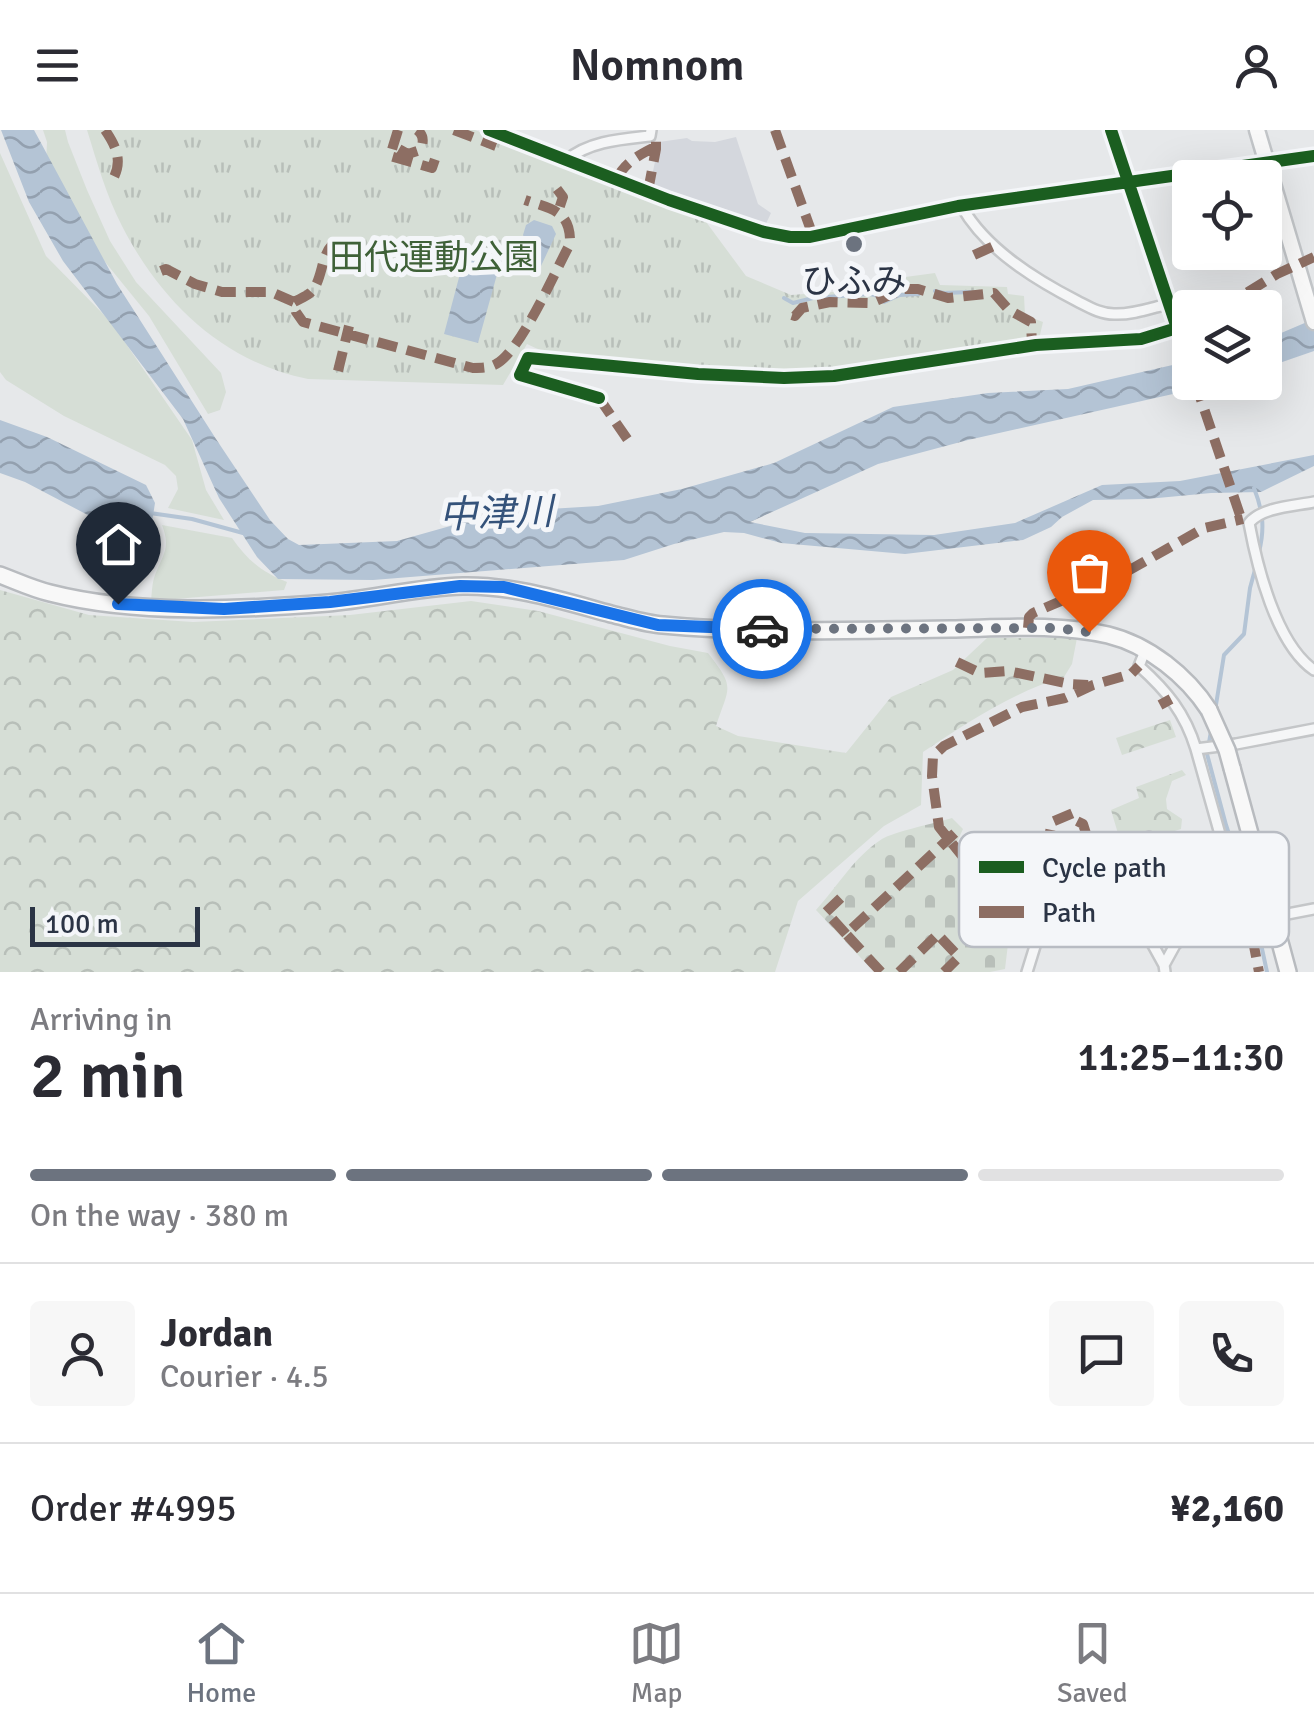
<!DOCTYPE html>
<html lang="en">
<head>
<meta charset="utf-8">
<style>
  body { margin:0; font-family:Signika,"Noto Sans JP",sans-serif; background:#f7f7f7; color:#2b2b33; height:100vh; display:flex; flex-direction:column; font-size:38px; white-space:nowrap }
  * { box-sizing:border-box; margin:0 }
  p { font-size:32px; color:#7c7c81 }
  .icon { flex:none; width:55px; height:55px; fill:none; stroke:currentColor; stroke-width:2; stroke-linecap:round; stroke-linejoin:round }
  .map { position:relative; height:842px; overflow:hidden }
  .side { display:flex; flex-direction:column; background:#fff; flex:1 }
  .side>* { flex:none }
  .controls { position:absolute; left:1172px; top:30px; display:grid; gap:20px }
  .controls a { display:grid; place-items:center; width:110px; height:110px; border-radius:10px; background:#fff; box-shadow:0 10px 40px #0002; font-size:50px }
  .scale { position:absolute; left:30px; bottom:25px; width:170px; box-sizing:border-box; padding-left:10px; border:5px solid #2b3445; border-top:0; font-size:28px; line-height:35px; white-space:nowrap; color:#2b3445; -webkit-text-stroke:8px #f4f6f9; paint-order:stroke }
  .pin { position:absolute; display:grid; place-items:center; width:85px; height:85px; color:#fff; margin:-102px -42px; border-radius:50% 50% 50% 0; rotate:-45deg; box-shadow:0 0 10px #0007 }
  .pin .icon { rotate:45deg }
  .courier { position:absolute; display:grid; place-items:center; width:100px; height:100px; margin:-50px; border:8px solid #1a73e8; border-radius:50%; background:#fff; color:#222; box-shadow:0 2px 12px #0007 }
  .head em { font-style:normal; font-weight:600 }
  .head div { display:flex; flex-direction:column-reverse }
  .head { display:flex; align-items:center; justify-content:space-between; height:170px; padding:0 30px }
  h1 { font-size:65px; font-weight:600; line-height:75px }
  .bar { display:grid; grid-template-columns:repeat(4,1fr); gap:15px 10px; align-content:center; height:120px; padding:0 30px }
  .bar i { height:12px; border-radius:8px; background:#e1e1e2 }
  .bar .current { background:#6c737f }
  .bar p { grid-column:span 4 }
  .line { display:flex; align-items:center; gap:25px; padding:0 30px; border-top:2px solid #e1e1e2 }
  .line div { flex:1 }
  .round { display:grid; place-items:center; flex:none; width:105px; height:105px; border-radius:10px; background:#f7f7f7 }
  header { display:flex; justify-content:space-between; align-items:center; height:130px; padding:0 30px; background:#fff; font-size:45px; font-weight:600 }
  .tab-bar { display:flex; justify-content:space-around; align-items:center; height:140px; border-top:2px solid #e1e1e2; background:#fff; font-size:28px; color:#7c7c81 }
  .tab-bar a { display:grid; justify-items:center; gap:5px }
  .tab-bar .current { color:#6c737f }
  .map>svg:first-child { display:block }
  .built { fill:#d4d7dd }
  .grass { fill:#d6ded6 }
  .forest { fill:url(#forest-crowns) }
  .cemetery { fill:url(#cemetery-stones) }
  .park { fill:url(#park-tufts) }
  .water { fill:url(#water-waves) }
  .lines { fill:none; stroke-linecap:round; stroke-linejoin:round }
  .stream { stroke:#b4c4d5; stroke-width:4 }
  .street-casing { stroke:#c4c6c8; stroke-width:14 }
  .primary-casing { stroke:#c2c5c8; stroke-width:19 }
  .highway-casing { stroke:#b8bbbf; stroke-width:20 }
  .street { stroke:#f5f6f7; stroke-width:9 }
  .primary { stroke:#f8f8f8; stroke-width:14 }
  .highway { stroke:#f8f8f8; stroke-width:15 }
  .highway-bridge-casing { stroke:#b8bbbf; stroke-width:20; stroke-linecap:butt }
  .highway-bridge { stroke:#f8f8f8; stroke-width:15 }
  .quiet { stroke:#8d6e63; stroke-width:10; stroke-dasharray:20 10; stroke-linecap:butt }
  .cycleway-casing { stroke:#f4f6f9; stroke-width:19 }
  .cycleway { stroke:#1b5e20; stroke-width:12 }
  .done { stroke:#6c737f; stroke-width:10; stroke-dasharray:0 18 }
  .route { stroke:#1a73e8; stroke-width:12 }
  .poi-dot { fill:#6c737f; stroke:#f4f6f9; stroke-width:4 }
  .labels { text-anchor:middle; stroke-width:10; stroke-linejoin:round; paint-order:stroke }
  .park-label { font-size:35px; fill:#3f6138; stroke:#f4f6f9 }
  .poi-label { font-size:35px; fill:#2b3445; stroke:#f4f6f9 }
  .water-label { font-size:38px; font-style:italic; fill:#34527a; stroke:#f4f6f9 }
  .key { fill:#f4f6f9; stroke:#b8bcc3; stroke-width:2.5 }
  .key-label { font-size:28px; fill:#2b3445 }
</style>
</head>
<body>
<header><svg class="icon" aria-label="menu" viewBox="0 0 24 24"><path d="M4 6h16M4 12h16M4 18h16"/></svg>Nomnom<svg class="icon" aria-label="person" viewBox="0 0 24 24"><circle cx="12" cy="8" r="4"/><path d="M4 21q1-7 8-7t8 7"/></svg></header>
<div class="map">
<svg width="1314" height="842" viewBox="0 0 1314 842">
  <defs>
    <pattern id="forest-crowns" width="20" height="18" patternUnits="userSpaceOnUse" patternTransform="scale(2.5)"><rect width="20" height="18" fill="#d6ded6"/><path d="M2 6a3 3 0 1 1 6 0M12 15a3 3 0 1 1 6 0" fill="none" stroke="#b8bfb9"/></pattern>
    <pattern id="cemetery-stones" width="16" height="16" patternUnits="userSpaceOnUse" patternTransform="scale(2.5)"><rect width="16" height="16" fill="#d6ded6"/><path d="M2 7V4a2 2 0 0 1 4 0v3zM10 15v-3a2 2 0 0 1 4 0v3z" fill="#b8bfb9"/></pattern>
    <pattern id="park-tufts" width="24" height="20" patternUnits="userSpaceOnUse" patternTransform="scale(2.5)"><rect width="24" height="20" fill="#d6ded6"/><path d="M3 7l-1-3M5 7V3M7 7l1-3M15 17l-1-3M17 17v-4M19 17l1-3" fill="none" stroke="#b8bfb9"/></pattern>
    <pattern id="water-waves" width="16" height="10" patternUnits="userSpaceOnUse" patternTransform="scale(2.5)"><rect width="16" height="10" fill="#b4c4d5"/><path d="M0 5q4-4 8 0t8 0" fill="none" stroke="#93a0af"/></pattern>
  </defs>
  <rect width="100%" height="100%" fill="#e6e8ea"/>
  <path class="built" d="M736 7 758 74 771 83 764 98 650 56 659 12 687 8 692 11 715 12Z"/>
  <path class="grass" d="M43 0H65L68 12 87 60 110 111 136 152 221 243 226 262 220 280 208 284 149 186 84 106 46 34 47 12Z
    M0 23 46 126 111 192 192 310 206 360 224 390 168 378 178 359 176 346 165 335 64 286 6 250 0 242Z
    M162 395 232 408C247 430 263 443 287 452L284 460 151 471C152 462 152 453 155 445 163 424 171 418 162 395Z"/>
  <path class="forest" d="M0 460 89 485 193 492 350 485 471 471 538 481 670 516 708 523C736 559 729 556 716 596L738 606 846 623 891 567 953 540 987 508H1077L1072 534 1064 547C1015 561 965 594 923 622L921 675 884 696 798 771 775 842H0Z
    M1170 590 1176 607 1122 625 1116 608Z
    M1182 640 1186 645 1172 651 1166 669 1167 679 1182 689 1181 699 1159 706 1138 701 1119 707 1111 680 1139 668 1136 657Z"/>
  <path class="cemetery" d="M952 688 963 699 956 714 987 759 1001 761 1025 799 1008 814 1005 839 990 842H874L816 780C837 757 854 727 882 709 893 702 936 693 952 688Z"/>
  <path class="park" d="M87 0H475L690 82 698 81 746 146 791 165 899 157 898 148 935 143 940 155 1007 157 1008 164 1024 166 1025 185 1043 192 1039 209 815 242 776 243 695 239 694 236C645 235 570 237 527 214L503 255 308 249C223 232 161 172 122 96 106 65 97 32 87 0Z"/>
  <path class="water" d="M1 0H34L117 154 216 309 270 390 288 409 299 415 397 411 500 382 598 376 682 359 774 333 893 277 988 263 1068 259 1190 231V252L1222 253 968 310 878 334 750 392 805 403 934 405 1015 393 1102 355 1180 351 1314 325V336L1261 362 1211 363 1147 369 1093 370 1062 387 1051 397 1023 410 905 424 781 413 744 403 724 402 674 414 624 430 373 450 278 449 257 427 219 368 183 289 63 131 29 72Z
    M534 90 552 96 556 104 541 136 532 138 526 132V127L533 117 527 113 523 105 526 95Z
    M466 121 501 130 478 213 444 204Z
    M1314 189V221L1265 238V210Z
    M0 290 47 307 146 355 155 373 152 392 122 403 25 352 0 343Z"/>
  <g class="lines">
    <path class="stream" d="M935 161 944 163 970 162
      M784 168 793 173 813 168 869 164 875 165 884 172 900 165 919 164 922 158
      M1254 358C1263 381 1265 398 1259 422
      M150 383 192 389 243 403
      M1215 581 1224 525 1244 504 1250 458 1256 436
      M1211 601 1207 624 1226 695 1253 777 1267 842"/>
    <g class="street-casing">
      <path id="street" d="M489 0 669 70 764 102 790 107H810L958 76 1314 26
        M567 30C589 11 623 9 650 6L651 0
        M962 77C986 119 1034 149 1077 171 1089 177 1100 184 1114 184 1132 185 1151 178 1168 174
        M599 268 520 245 528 228 698 244 784 248 834 246 1036 215 1141 209 1177 198 1111 0
        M1314 372C1294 376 1262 377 1249 393 1257 436 1276 514 1314 540
        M1145 521 1139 536C1167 561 1185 583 1196 619L1236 614 1314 599
        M1196 619 1225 722 1219 725
        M1149 707 1116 722V748L1164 835 1165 842
        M1164 835 1175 815 1191 800 1224 796 1314 779
        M1027 842 1040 800 1116 748"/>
    </g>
    <g class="primary-casing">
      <path id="primary" d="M1257 0 1314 192"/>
    </g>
    <g class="highway-casing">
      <path id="highway" d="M0 445C16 451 33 459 50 463 136 485 240 480 328 473 373 469 418 457 463 456 514 455 563 471 611 484 628 488 646 494 663 495 758 504 855 500 950 499 1002 498 1057 493 1108 505 1149 515 1187 546 1209 580
        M1232 638 1270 777
        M1274 790 1288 842"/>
    </g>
    <use href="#street" class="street"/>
    <use href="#primary" class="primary"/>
    <use href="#highway" class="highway"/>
    <g class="highway-bridge-casing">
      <path id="highway-bridge" d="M1209 580 1227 620 1232 638
        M1270 777 1274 790"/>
    </g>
    <use href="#highway-bridge" class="highway-bridge"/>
    <path class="quiet" d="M105 0C116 16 123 31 113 49
      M398 0 390 26 432 38 437 23
      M454 0 496 16
      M775 0 813 106
      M399 19 408 24 420 20C424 13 424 5 417 0
      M617 49C624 33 639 25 655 17
      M557 59 563 67 558 82
      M648 61 656 19V8
      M974 125 994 116
      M161 141 166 139 195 154 222 162H271L294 172 296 182 303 192 473 238C481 238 489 238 496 234 521 221 555 141 570 114 571 80 551 79 525 70
      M294 172C299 169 305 167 310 163 323 151 320 128 332 115
      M1222 178 1277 144 1314 127
      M792 185 795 186 802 178 830 172 871 173 904 159H918L948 168 994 163 1009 180 1031 192 1032 215
      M1186 194 1177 198 1190 237
      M338 241 349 196
      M1195 252 1241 388
      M599 268 632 316
      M1028 498 1029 487 1033 483 1119 446 1204 398 1243 389
      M957 532 980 543 1008 541 1070 554 1088 555
      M1160 575 1171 569
      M1225 722C1245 758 1251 802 1259 842
      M1053 725 1063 748 1096 735 1083 694 1077 691 1073 683 1052 692 1048 712 1053 725 1046 727 1004 769C990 759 973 748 967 732L939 697 932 646 933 626 944 616 1022 577 1065 568 1093 555 1131 544 1139 536
      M1007 766 1025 798 1022 805 1013 811
      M846 804 826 782 847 762
      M941 808 959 827 944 842
      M881 842 846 804 958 700
      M899 842 936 806"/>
    <g class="cycleway-casing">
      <path id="cycleway" d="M489 0 669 70 764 102 790 107H810L958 76 1314 26
        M599 268 520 245 528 228 698 244 784 248 834 246 1036 215 1141 209 1177 198 1111 0"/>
    </g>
    <use href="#cycleway" class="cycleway"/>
  </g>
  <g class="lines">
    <path class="done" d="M762 499 1054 498 1089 502"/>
    <path class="route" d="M118 474 224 479 330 472 460 456 504 457 658 495 762 499"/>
  </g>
  <circle class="poi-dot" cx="854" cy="114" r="10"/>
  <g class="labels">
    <g class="park-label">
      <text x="434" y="139">田代運動公園</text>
    </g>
    <g class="poi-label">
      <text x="854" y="163">ひふみ</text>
    </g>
    <g class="water-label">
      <text transform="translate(496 383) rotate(-2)" y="13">中津川</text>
    </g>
  </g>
  <rect x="959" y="702" width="330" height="115" rx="15" class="key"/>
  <rect x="979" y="731" width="45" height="12" fill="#1b5e20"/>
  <rect x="979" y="776" width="45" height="12" fill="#8d6e63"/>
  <g class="key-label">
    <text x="1042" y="747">Cycle path</text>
    <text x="1042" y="792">Path</text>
  </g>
</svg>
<div class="controls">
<a><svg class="icon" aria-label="locate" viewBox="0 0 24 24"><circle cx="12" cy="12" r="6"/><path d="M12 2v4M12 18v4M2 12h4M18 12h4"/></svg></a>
<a><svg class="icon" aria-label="layers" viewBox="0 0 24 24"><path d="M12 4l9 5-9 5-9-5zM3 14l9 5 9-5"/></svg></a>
</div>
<div class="scale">100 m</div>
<div class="pin" style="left:1089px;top:502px;background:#ea580c"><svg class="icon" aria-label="bag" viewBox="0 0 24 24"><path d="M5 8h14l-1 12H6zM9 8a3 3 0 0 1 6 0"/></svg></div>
<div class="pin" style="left:118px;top:474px;background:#1f2937"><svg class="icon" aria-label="home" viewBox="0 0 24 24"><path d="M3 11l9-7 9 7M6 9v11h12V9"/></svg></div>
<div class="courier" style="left:762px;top:499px"><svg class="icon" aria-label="car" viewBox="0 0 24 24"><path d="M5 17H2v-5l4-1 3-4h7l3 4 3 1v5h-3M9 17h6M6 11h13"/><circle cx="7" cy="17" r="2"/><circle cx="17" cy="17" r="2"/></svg></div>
</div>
<section class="side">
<div class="head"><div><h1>2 min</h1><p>Arriving in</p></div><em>11:25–11:30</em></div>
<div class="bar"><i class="current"></i><i class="current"></i><i class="current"></i><i></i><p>On the way · 380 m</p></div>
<div class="line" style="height:180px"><a class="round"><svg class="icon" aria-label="person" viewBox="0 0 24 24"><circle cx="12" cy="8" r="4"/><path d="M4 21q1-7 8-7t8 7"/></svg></a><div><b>Jordan</b><p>Courier · 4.5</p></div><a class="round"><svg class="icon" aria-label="chat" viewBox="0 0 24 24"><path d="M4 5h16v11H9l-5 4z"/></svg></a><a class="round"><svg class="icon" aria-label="phone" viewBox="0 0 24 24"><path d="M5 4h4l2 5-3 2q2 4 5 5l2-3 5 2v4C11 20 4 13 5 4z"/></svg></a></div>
<div class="line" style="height:130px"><div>Order #4995</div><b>¥2,160</b></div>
</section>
<nav class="tab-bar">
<a class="current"><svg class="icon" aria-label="home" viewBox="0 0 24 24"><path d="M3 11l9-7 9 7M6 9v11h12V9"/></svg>Home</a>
<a><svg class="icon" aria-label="map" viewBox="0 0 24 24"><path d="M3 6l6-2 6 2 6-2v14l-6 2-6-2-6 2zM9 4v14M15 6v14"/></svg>Map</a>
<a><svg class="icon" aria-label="saved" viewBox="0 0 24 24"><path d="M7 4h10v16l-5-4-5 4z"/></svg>Saved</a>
</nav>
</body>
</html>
